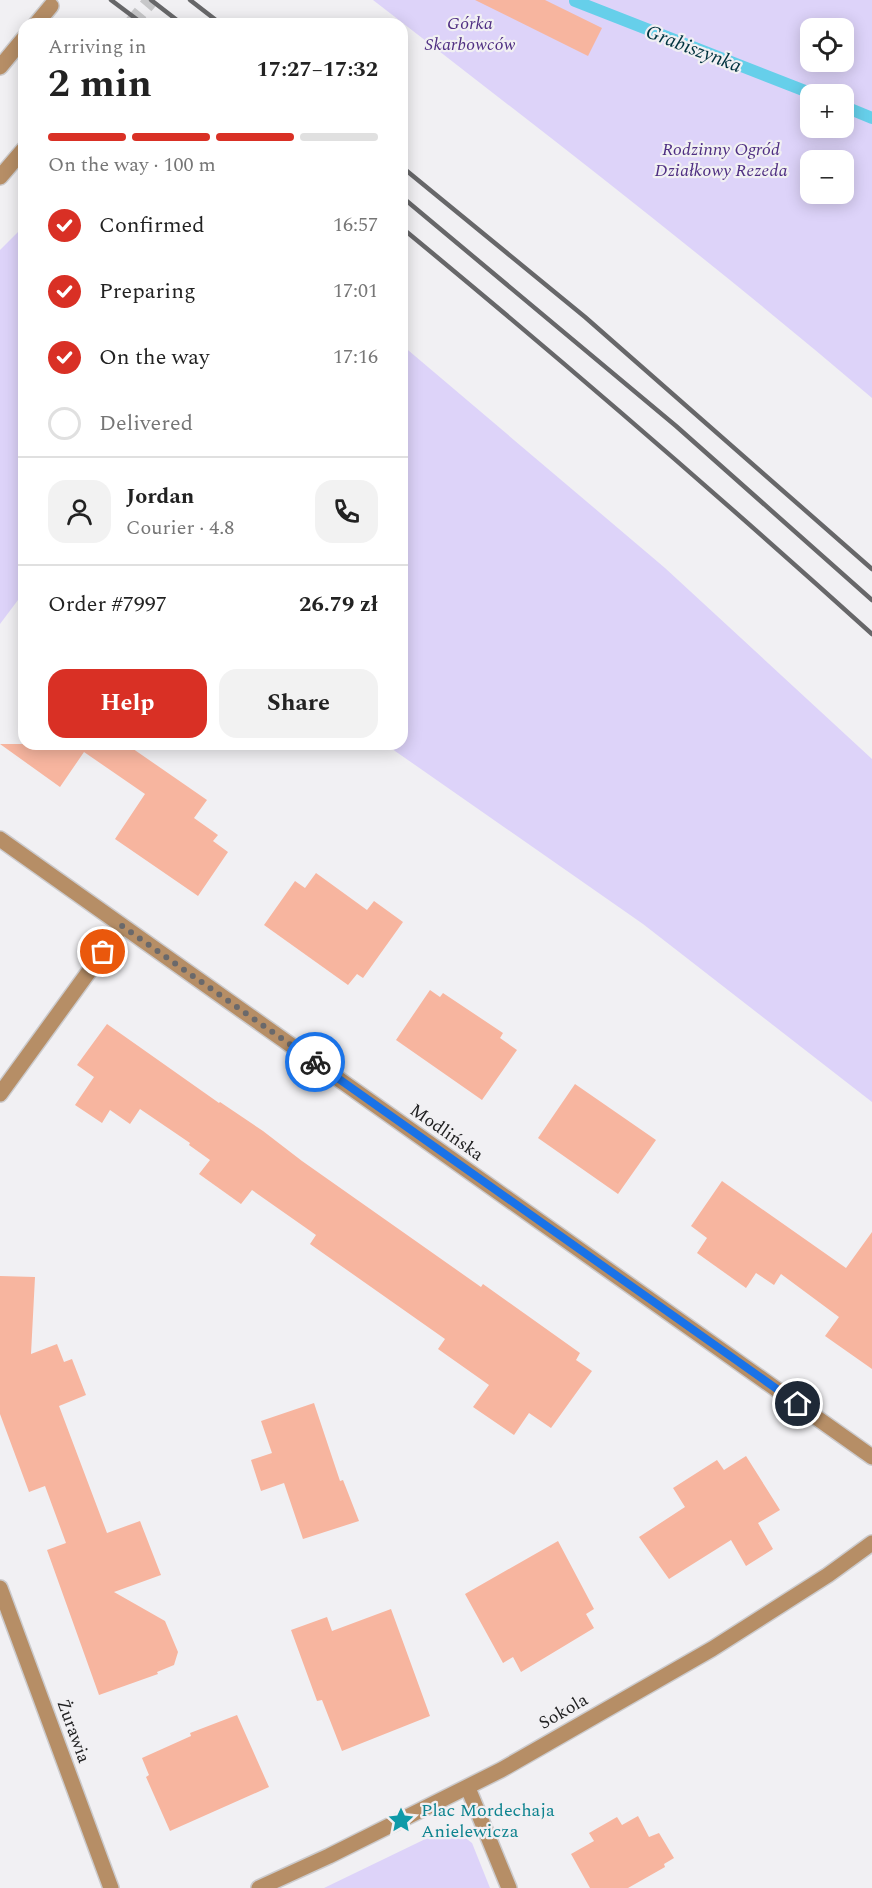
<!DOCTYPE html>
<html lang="en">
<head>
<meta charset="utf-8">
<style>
  body { margin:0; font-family:Spectral,serif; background:#f2f2f2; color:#222; height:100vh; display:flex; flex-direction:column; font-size:22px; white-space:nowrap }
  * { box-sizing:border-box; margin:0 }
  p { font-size:20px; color:#767676 }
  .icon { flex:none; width:33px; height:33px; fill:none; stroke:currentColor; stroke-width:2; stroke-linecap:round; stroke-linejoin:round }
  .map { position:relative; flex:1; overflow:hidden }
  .sheet { position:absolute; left:18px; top:18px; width:390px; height:732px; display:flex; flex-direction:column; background:#fff; border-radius:18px; box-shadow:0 3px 15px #0003 }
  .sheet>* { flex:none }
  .controls { position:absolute; left:800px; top:18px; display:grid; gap:12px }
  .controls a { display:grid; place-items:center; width:54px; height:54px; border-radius:12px; background:#fff; box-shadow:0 3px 15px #0003; font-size:30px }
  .pin { position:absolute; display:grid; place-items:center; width:51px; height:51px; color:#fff; margin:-26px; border:3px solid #fff; border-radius:50%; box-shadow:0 2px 6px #0007 }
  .courier { position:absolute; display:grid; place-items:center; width:60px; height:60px; margin:-30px; border:4px solid #1a73e8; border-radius:50%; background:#fff; color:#222; box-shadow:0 2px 8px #0007 }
  .head em { font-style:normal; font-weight:700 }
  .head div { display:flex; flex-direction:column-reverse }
  .head { display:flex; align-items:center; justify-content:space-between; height:102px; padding:0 30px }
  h1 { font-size:39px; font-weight:700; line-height:45px }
  .bar { display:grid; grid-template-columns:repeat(4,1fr); gap:9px 6px; align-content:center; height:72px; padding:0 30px }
  .bar i { height:8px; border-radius:4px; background:#e0e0e0 }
  .bar .current { background:#d93025 }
  .bar p { grid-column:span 4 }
  .line { display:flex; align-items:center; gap:15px; padding:0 30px; border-top:2px solid #e0e0e0 }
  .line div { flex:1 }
  .round { display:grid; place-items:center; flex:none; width:63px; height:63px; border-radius:18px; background:#f2f2f2 }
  ol { padding:0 30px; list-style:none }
  li { display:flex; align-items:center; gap:18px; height:66px }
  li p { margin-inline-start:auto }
  li .icon { padding:6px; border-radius:50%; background:#d93025; color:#fff; stroke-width:4 }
  li:last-child { color:#767676 }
  li i { width:33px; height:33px; border:3px solid #e0e0e0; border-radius:50% }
  .button { display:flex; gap:12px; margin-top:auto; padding:12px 30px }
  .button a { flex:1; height:69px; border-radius:18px; background:#d93025; color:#fff; font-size:24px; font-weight:700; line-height:69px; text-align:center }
  .button a+a { background:#f2f2f2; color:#222 }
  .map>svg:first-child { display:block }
  .green { fill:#ddd3f9; fill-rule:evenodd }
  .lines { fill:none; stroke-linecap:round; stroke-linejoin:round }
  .stream { stroke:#66cfea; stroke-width:12 }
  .building { fill:#f7b59f }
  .minor-tunnel { stroke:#c7c7c9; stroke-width:15; stroke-dasharray:15 8; stroke-linecap:butt }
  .minor-casing { stroke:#cccbcd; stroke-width:18 }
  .minor { stroke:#b68e66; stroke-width:15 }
  .rail { stroke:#676769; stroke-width:4.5 }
  .done { stroke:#6a696b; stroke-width:6; stroke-dasharray:0 10.8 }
  .route { stroke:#1a73e8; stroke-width:8 }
  .labels { text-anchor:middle; stroke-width:4.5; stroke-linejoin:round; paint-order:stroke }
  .park-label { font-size:18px; font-style:italic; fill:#4f2f82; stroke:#f1f0f3 }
  .street-label { font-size:18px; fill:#212122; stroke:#f1f0f3 }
  .culture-label { font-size:18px; fill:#0d838f; stroke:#f1f0f3; text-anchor:start }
  .water-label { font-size:20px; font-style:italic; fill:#00333f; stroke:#f1f0f3 }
</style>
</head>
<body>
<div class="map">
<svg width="872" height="1888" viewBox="0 0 872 1888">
  <rect width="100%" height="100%" fill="#f1f0f3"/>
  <path class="green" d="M373 0H872V398C710 260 541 130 373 0ZM810 28H843V62H810ZM810 94H843V128H810ZM810 160H843V194H810Z
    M24 226V592L0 624V250Z
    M402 345 665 568 872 759V1102L643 924 385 744H402Z
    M444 1830 459 1833 472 1843 490 1888H324Z"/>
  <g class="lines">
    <path class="stream" d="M575 1 813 94
      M843 106 872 118"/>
  </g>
  <path class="building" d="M475 0H545L602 28 588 56Z
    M0 744H126L207 800 194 818 218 835 213 841 228 852 198 896 115 839 145 794 84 752 60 787Z
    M316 873 367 910 374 901 403 922 363 978 357 974 348 985 264 925 295 881 305 888Z
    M430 990 440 997 443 993 503 1033 500 1038 517 1050 482 1100 396 1040Z
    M107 1024 219 1103 220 1102 263 1131 302 1161 481 1287 483 1284 580 1353 576 1360 592 1371 551 1428 529 1413 514 1435 473 1407 489 1385 438 1349 445 1339 310 1244 316 1235 252 1190 241 1204 199 1174 210 1160 189 1145 190 1143 140 1109 130 1124 110 1110 102 1123 75 1105 94 1077 77 1065Z
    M575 1084 656 1140 618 1194 538 1138Z
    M722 1181 846 1268 872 1232V1369L825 1336 839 1317 781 1274 774 1285 756 1273 746 1288 697 1253 707 1238 691 1226Z
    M0 1276 35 1277 31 1354 57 1344 64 1362 72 1359 86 1395 59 1406 107 1533 140 1521 161 1575 114 1592 165 1621 178 1652 174 1665 157 1672 158 1674 99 1695 47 1550 66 1543 45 1486 29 1492 0 1414Z
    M314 1403 340 1481 343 1480 359 1521 303 1539 284 1483 261 1491 251 1460 272 1453 261 1421Z
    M746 1456 780 1510 758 1523 773 1549 746 1566 731 1540 669 1579 639 1537 685 1507 673 1488 717 1460 724 1470Z
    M558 1541 594 1609 586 1614 594 1628 521 1672 513 1657 503 1663 465 1594Z
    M391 1609 430 1716 342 1751 322 1700 317 1701 291 1630 327 1617 332 1631Z
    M237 1715 269 1787 170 1831 146 1777 149 1775 142 1758 191 1736 190 1733Z
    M638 1816 649 1837 659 1833 674 1858 664 1864 665 1867 628 1888H590L571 1854 594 1841 589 1833 617 1817 622 1825Z"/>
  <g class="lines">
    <path class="minor-tunnel" d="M131 24 151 0"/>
    <g class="minor-casing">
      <path id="minor" d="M36 24 51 6
        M0 67 24 38
        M0 177 24 149
        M0 839 872 1457
        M0 1094 122 926
        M0 1588 111 1888
        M468 1788 509 1888
        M259 1888 329 1856 501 1770 712 1649 828 1575 872 1543"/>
    </g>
    <use href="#minor" class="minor"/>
    <path class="rail" d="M111 0 143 24
      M151 0 182 24
      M190 0 221 24
      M402 167 585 317 872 569
      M402 197 676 426 872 600
      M402 228C562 360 718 495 872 634"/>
  </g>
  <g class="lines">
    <path class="done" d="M103 952 122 926 315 1062"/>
    <path class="route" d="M315 1062 798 1404"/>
  </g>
  <defs>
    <g id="sight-bare" transform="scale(2.07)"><path d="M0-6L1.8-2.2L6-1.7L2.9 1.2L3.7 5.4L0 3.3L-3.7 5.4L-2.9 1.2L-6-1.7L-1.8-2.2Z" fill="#0f9aa8" stroke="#f1f0f3" stroke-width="2.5" paint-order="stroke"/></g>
  </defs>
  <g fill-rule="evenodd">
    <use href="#sight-bare" x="401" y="1820"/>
  </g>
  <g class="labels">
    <g class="park-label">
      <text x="470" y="29">Górka<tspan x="470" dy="21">Skarbowców</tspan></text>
      <text x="721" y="155">Rodzinny Ogród<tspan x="721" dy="21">Działkowy Rezeda</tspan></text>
    </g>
    <g class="street-label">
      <text transform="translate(447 1132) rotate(35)" y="6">Modlińska</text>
      <text transform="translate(563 1711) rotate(-30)" y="6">Sokola</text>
      <text transform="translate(74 1731) rotate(70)" y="6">Żurawia</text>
    </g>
    <g class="culture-label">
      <text x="421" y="1816">Plac Mordechaja<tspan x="421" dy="21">Anielewicza</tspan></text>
    </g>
    <g class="water-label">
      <text transform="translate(694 48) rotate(21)" y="7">Grabiszynka</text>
    </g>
  </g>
</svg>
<div class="controls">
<a><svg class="icon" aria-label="locate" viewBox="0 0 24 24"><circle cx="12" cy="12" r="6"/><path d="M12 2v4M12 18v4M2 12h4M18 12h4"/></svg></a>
<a>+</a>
<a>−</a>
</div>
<div class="pin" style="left:103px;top:952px;background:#ea580c"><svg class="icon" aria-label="bag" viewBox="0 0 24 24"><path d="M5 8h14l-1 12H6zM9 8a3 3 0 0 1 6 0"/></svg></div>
<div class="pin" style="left:798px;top:1404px;background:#1f2937"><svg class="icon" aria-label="home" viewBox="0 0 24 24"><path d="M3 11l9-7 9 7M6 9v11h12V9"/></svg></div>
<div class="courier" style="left:315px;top:1062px"><svg class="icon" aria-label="bike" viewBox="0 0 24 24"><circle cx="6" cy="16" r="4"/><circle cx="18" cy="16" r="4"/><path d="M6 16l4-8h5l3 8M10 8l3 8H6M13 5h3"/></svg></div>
<section class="sheet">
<div class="head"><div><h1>2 min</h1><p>Arriving in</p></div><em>17:27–17:32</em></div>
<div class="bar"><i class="current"></i><i class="current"></i><i class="current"></i><i></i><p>On the way · 100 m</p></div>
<ol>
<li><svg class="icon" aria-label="check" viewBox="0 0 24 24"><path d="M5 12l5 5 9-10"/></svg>Confirmed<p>16:57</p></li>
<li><svg class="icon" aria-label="check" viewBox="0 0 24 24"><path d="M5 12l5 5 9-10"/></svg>Preparing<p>17:01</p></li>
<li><svg class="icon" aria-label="check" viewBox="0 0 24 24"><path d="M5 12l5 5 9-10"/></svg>On the way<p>17:16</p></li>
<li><i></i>Delivered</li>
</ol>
<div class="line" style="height:108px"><a class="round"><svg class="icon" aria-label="person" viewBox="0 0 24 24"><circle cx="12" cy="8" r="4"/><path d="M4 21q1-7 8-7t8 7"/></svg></a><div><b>Jordan</b><p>Courier · 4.8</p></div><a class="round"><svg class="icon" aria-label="phone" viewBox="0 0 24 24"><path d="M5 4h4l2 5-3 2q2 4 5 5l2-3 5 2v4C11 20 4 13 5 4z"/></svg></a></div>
<div class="line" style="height:78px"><div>Order #7997</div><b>26.79 zł</b></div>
<div class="button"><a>Help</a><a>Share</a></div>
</section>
</div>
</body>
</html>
